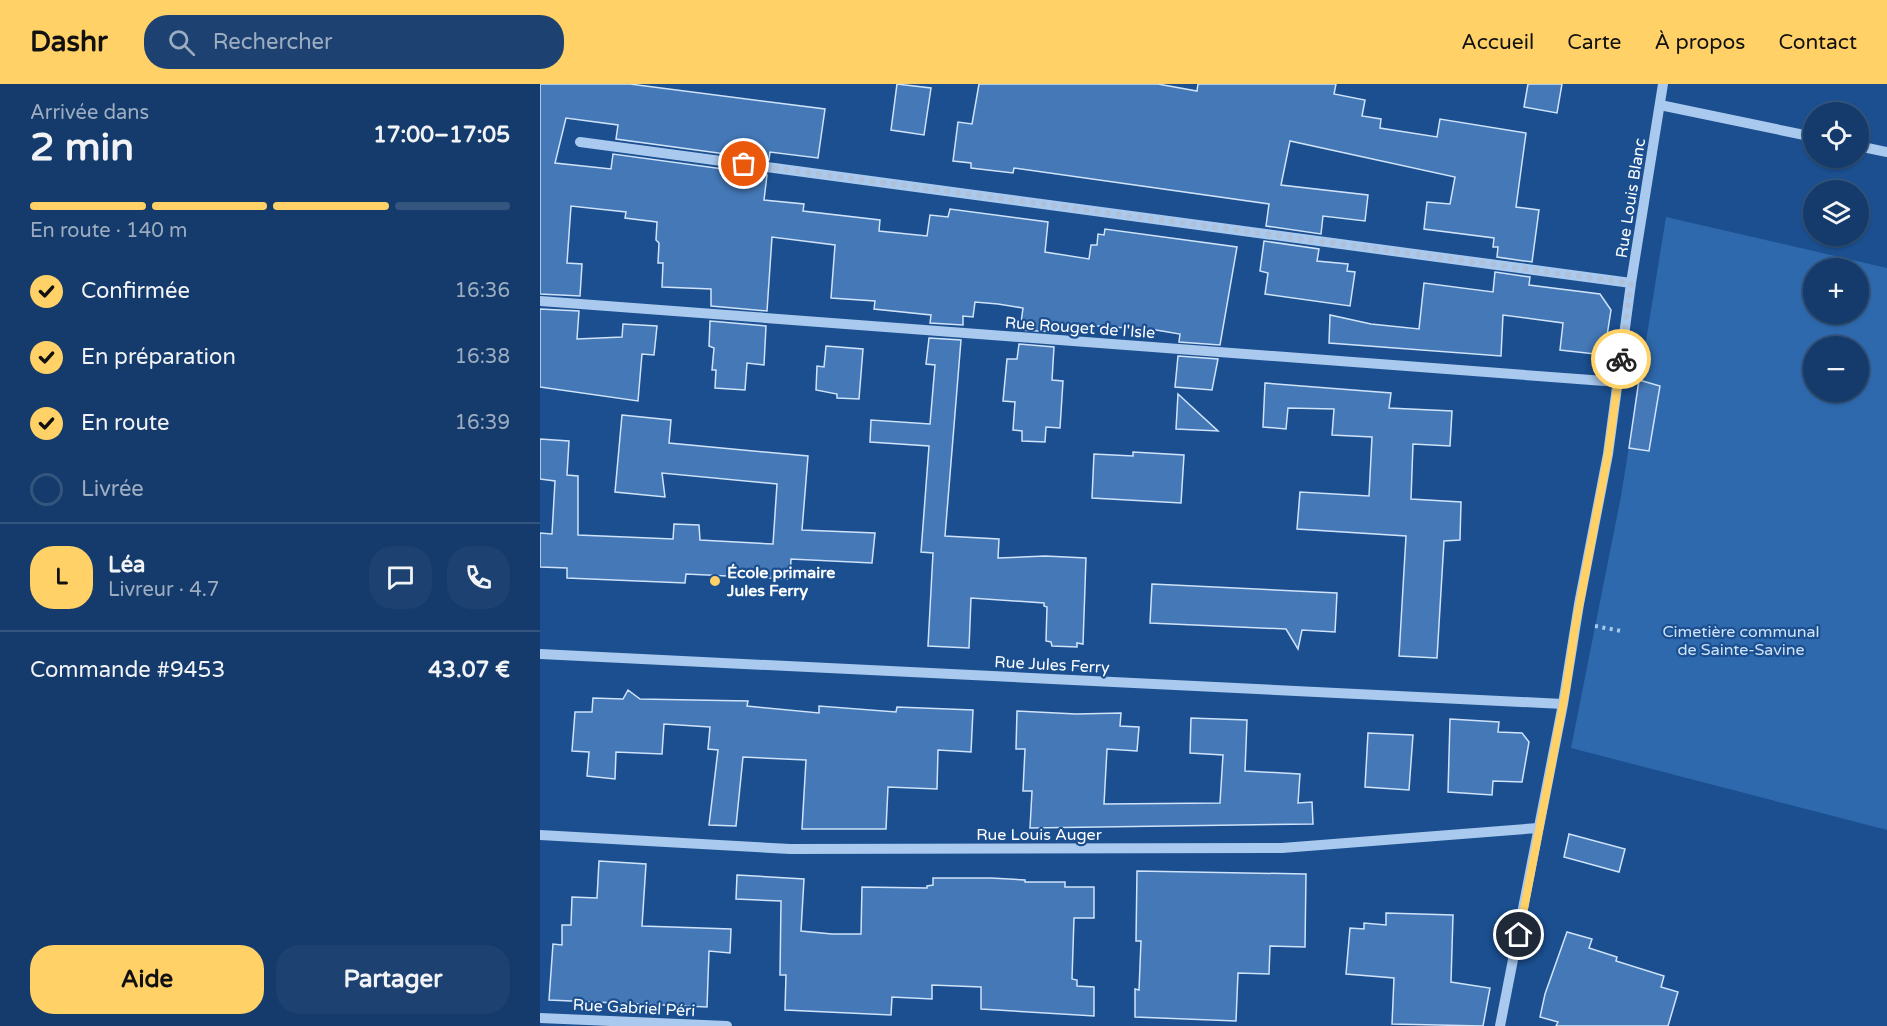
<!DOCTYPE html>
<html lang="fr">
<head>
<meta charset="utf-8">
<style>
  body { margin:0; font-family:"Varela Round",sans-serif; background:#1d4271; color:#f1f3f6; height:100vh; display:flex; flex-direction:column; font-size:22px; white-space:nowrap }
  * { box-sizing:border-box; margin:0 }
  p { font-size:20px; color:#9dadc1 }
  .icon { flex:none; width:33px; height:33px; fill:none; stroke:currentColor; stroke-width:2; stroke-linecap:round; stroke-linejoin:round }
  .map { position:relative; flex:1; overflow:hidden }
  .side { display:flex; flex-direction:column; background:#143b6b; width:540px }
  .side>* { flex:none }
  .buttons { position:absolute; left:1263px; top:18px; display:grid; gap:12px }
  .buttons a { display:grid; place-items:center; width:66px; height:66px; border-radius:50%; background:#143b6b; box-shadow:0 2px 4px #0004,0 0 0 2px #33557e; font-size:30px }
  .pin { position:absolute; display:grid; place-items:center; width:51px; height:51px; color:#fff; margin:-26px; border:3px solid #fff; border-radius:50%; box-shadow:0 2px 6px #0007 }
  .courier { position:absolute; display:grid; place-items:center; width:60px; height:60px; margin:-30px; border:4px solid #ffd166; border-radius:50%; background:#fff; color:#222; box-shadow:0 2px 8px #0007 }
  .headline em { font-style:normal; font-weight:800 }
  .headline div { display:flex; flex-direction:column-reverse }
  .headline { display:flex; align-items:center; justify-content:space-between; height:102px; padding:0 30px }
  h1 { font-size:39px; font-weight:800; line-height:45px }
  .bar { display:grid; grid-template-columns:repeat(4,1fr); gap:9px 6px; align-content:center; height:72px; padding:0 30px }
  .bar i { height:8px; border-radius:4px; background:#33557e }
  .bar .on { background:#ffd166 }
  .bar p { grid-column:span 4 }
  .line { display:flex; align-items:center; gap:15px; padding:0 30px; border-top:2px solid #33557e }
  .line div { flex:1 }
  .round { display:grid; place-items:center; flex:none; width:63px; height:63px; border-radius:24px; background:#1d4271 }
  ol { padding:0 30px; list-style:none }
  li { display:flex; align-items:center; gap:18px; height:66px }
  li p { margin-inline-start:auto }
  li .icon { padding:6px; border-radius:50%; background:#ffd166; color:#111; stroke-width:4 }
  li:last-child { color:#9dadc1 }
  li i { width:33px; height:33px; border:3px solid #33557e; border-radius:50% }
  .button { display:flex; gap:12px; margin-top:auto; padding:12px 30px }
  .button a { flex:1; height:69px; border-radius:24px; background:#ffd166; color:#111; font-size:24px; font-weight:800; line-height:69px; text-align:center }
  .button a+a { background:#1d4271; color:#f1f3f6 }
  header { display:flex; align-items:center; gap:36px; box-sizing:border-box; height:84px; padding:0 30px; background:#ffd166; color:#111 }
  header strong { font-size:28px }
  nav { display:flex; gap:33px; margin-inline-start:auto; font-size:21px }
  .search { width:420px; height:54px; background:#1d4271; display:flex; align-items:center; gap:15px; box-sizing:border-box; padding:0 21px; border-radius:24px; color:#9dadc1; font-size:22px }
  main { display:flex; flex:1; min-height:0 }
  .map>svg:first-child { display:block }
  .green { fill:#2e69ad; fill-rule:evenodd }
  .building { fill:#4478b7; stroke:#cfe3fa; stroke-width:1.5 }
  .lines { fill:none; stroke-linecap:round; stroke-linejoin:round }
  .path { stroke:#a9c9ee; stroke-width:4; stroke-dasharray:3 4.5; stroke-linecap:butt }
  .minor { stroke:#a9c9ee; stroke-width:10 }
  .done { stroke:#afc1d8; stroke-width:6; stroke-dasharray:0 10.8 }
  .route { stroke:#ffd166; stroke-width:8 }
  .poi-dot { fill:#ffd166; stroke:#1b4f8f; stroke-width:2 }
  .labels { text-anchor:middle; stroke-width:4.5; stroke-linejoin:round; paint-order:stroke }
  .street-label { font-size:16px; fill:#fff; stroke:#1b4f8f }
  .poi-label { font-size:16px; font-weight:bold; fill:#fff; stroke:#1b4f8f; text-anchor:start }
  .park-label { font-size:16px; fill:#cfe3fa; stroke:#1b4f8f }
</style>
</head>
<body>
<header>
<strong>Dashr</strong>
<div class="search"><svg class="icon" aria-label="search" viewBox="0 0 24 24"><circle cx="10" cy="10" r="6"/><path d="M15 15l6 6"/></svg>Rechercher</div>
<nav><a>Accueil</a><a>Carte</a><a>À propos</a><a>Contact</a></nav>
</header>
<main>
<section class="side">
<div class="headline"><div><h1>2 min</h1><p>Arrivée dans</p></div><em>17:00–17:05</em></div>
<div class="bar"><i class="on"></i><i class="on"></i><i class="on"></i><i></i><p>En route · 140 m</p></div>
<ol>
<li><svg class="icon" aria-label="check" viewBox="0 0 24 24"><path d="M5 12l5 5 9-10"/></svg>Confirmée<p>16:36</p></li>
<li><svg class="icon" aria-label="check" viewBox="0 0 24 24"><path d="M5 12l5 5 9-10"/></svg>En préparation<p>16:38</p></li>
<li><svg class="icon" aria-label="check" viewBox="0 0 24 24"><path d="M5 12l5 5 9-10"/></svg>En route<p>16:39</p></li>
<li><i></i>Livrée</li>
</ol>
<div class="line" style="height:108px"><b class="round" style="background:#ffd166;color:#111">L</b><div><b>Léa</b><p>Livreur · 4.7</p></div><a class="round"><svg class="icon" aria-label="chat" viewBox="0 0 24 24"><path d="M4 5h16v11H9l-5 4z"/></svg></a><a class="round"><svg class="icon" aria-label="phone" viewBox="0 0 24 24"><path d="M5 4h4l2 5-3 2q2 4 5 5l2-3 5 2v4C11 20 4 13 5 4z"/></svg></a></div>
<div class="line" style="height:78px"><div>Commande #9453</div><b>43.07 €</b></div>
<div class="button"><a>Aide</a><a>Partager</a></div>
</section>
<div class="map">
<svg width="1347" height="942" viewBox="0 0 1347 942">
  <rect width="100%" height="100%" fill="#1b4f8f"/>
  <path class="green" d="M1126 133 1347 184V746L1031 664 1081 412ZM1274 184H1318V230H1274ZM1274 262H1318V308H1274Z"/>
  <path class="building" d="M0 0H90L285 25 278 74 230 68 229 76 76 55 78 41 26 34 15 79 71 85 73 70 227 91 224 116 264 120 263 127 340 136 339 147 387 152 390 131 408 133 410 125 508 138 505 168 549 175 551 161H557L558 150 564 151 565 145 697 163 680 261 639 258 640 250 616 246 516 239V248L480 246 483 224 458 220 435 218 433 233 423 232V241L390 239 391 231 334 225 335 217 291 214 295 161 232 153 227 227 171 222V205L122 203 123 179H118L119 159 116 156 117 138 85 134 86 128 31 122 27 179 42 180 40 212 0 210Z
    M357 0 391 4 384 51 351 46Z
    M439 0H618L657 7 658 0H796L794 10 825 16 822 32 841 35 840 44 897 53 900 35 986 49 976 123 999 126 992 178 957 173 958 163H953L954 154 884 145 887 118 910 120 915 93 750 57 741 101 828 111 825 137 783 132 781 150 726 142 729 120 474 84 473 89 431 84V79L413 77 418 38 432 40Z
    M988 0H1022L1017 29 984 23Z
    M724 157 779 165 777 177 808 180 807 187 815 188 810 222 725 210 728 189 720 187Z
    M955 188 990 193 989 201 1060 210 1071 226 1064 271 1020 266 1023 239 963 231 961 272 789 259 790 231 831 240 879 245 884 199 953 208Z
    M0 225 39 227 37 255 82 253 83 240 117 242 114 271 102 270 98 317 0 303Z
    M170 237 226 242 224 281 207 279 205 306 175 304 176 286H172L174 264 169 262Z
    M389 254 421 256 405 452 459 455 458 474 505 472 546 474 543 560 537 559V563L512 562 511 558 506 557 507 523 504 522V519L431 514 429 564 388 562 393 469 381 468 389 362 330 358 331 336 390 340 395 281 386 280Z
    M479 260 514 263 512 296 523 297 520 344 506 343 505 358 482 357V347L473 346 475 318 463 317 467 275H477Z
    M286 262 323 265 319 315 297 314V310L276 306 277 282 284 283Z
    M638 272 678 275 672 306 635 303Z
    M1099 296 1120 302 1109 367 1089 364Z
    M725 299 851 309 849 324 912 327 910 362 873 360 871 415 921 418 920 456 904 457 897 574 859 572 866 452 757 445 760 408 829 412 832 353 792 351 794 325 748 324 746 345 723 343Z
    M638 310 678 347 636 345Z
    M82 331 131 336 129 359 268 372 262 446 335 449 332 479 251 475 250 495 146 490 145 499 27 494V484L0 483V449L12 450 15 397 0 395V355L29 357 27 391 38 392V451L133 455 134 440 159 441 160 456 233 460 237 400 122 389 125 413 75 408Z
    M593 368 644 371 641 419 552 414 554 370 593 372Z
    M612 500 797 509 795 548 762 546 758 565 746 545 610 539Z
    M88 606 100 615 208 617 207 622 279 629V622L356 628 357 623 433 626 431 668 398 666 397 705 348 703 346 745H262L266 676 203 673 196 742 169 741 178 666 168 665 170 643 124 640 122 670 76 668 75 695 47 692 49 668 32 667 35 628H52L53 614 83 615Z
    M477 627 536 630 581 629 580 642 599 643 597 667 567 665 564 720 680 719 683 671 650 669 651 634 707 636 705 687 760 690 758 719 772 718 773 740 490 744 492 707H483L485 665H476Z
    M910 635 959 638 958 648 982 649 989 658 982 698 953 697 952 711 908 708Z
    M828 649 873 651 869 706 825 703Z
    M1029 750 1085 765 1079 788 1024 773Z
    M59 777 106 780 102 842 191 845 190 869 169 867 167 923 9 916 13 860 22 861V841H31L32 813 57 814Z
    M597 787 766 790 765 863 730 862 729 890 698 889 696 937 595 933V905L599 906 601 857H596Z
    M197 791 264 795 261 847 292 850H321L322 803 387 804V802L393 801V794H451L485 796V798H525V803H554V834H534L532 895 537 896V902L554 903V932L441 925V903L392 901V915L352 913 351 931 245 926 246 891H240L241 817 196 815Z
    M846 829 913 831 911 898 950 904 943 942 852 940 854 894 806 890 810 844 824 845V839L846 841Z
    M1027 848 1052 855 1049 864 1077 873 1076 877 1124 892 1121 903 1138 908 1128 942H1016L1018 938 1000 933 1005 910Z"/>
  <g class="lines">
    <path class="path" d="M1055 542 1081 547"/>
    <path class="minor" d="M1120 21 1274 53
      M40 58 1091 199
      M1318 62 1347 68
      M0 217 1078 298
      M0 570 1023 620
      M0 751 250 765 742 764 998 744
      M0 934 187 942
      M960 942 1023 620 1039 520 1068 370 1091 199 1123 0"/>
  </g>
  <g class="lines">
    <path class="done" d="M204 80 1091 199 1081 275"/>
    <path class="route" d="M979 851 1026 605 1035 544 1068 370 1081 275"/>
  </g>
  <circle class="poi-dot" cx="175" cy="497" r="6"/>
  <g class="labels">
    <g class="street-label">
      <text transform="translate(1090 114) rotate(-81)" y="6">Rue Louis Blanc</text>
      <text transform="translate(540 243) rotate(4)" y="6">Rue Rouget de l'Isle</text>
      <text transform="translate(512 580) rotate(3)" y="6">Rue Jules Ferry</text>
      <text x="499" y="756">Rue Louis Auger</text>
      <text transform="translate(94 923) rotate(3)" y="6">Rue Gabriel Péri</text>
    </g>
    <g class="poi-label">
      <text x="187" y="494">École primaire<tspan x="187" dy="18">Jules Ferry</tspan></text>
    </g>
    <g class="park-label">
      <text x="1201" y="553">Cimetière communal<tspan x="1201" dy="18">de Sainte-Savine</tspan></text>
    </g>
  </g>
</svg>
<div class="buttons">
<a><svg class="icon" aria-label="locate" viewBox="0 0 24 24"><circle cx="12" cy="12" r="6"/><path d="M12 2v4M12 18v4M2 12h4M18 12h4"/></svg></a>
<a><svg class="icon" aria-label="layers" viewBox="0 0 24 24"><path d="M12 4l9 5-9 5-9-5zM3 14l9 5 9-5"/></svg></a>
<a>+</a>
<a>−</a>
</div>
<div class="pin" style="left:204px;top:80px;background:#ea580c"><svg class="icon" aria-label="bag" viewBox="0 0 24 24"><path d="M5 8h14l-1 12H6zM9 8a3 3 0 0 1 6 0"/></svg></div>
<div class="pin" style="left:979px;top:851px;background:#1f2937"><svg class="icon" aria-label="home" viewBox="0 0 24 24"><path d="M3 11l9-7 9 7M6 9v11h12V9"/></svg></div>
<div class="courier" style="left:1081px;top:275px"><svg class="icon" aria-label="bike" viewBox="0 0 24 24"><circle cx="6" cy="16" r="4"/><circle cx="18" cy="16" r="4"/><path d="M6 16l4-8h5l3 8M10 8l3 8H6M13 5h3"/></svg></div>
</div>
</main>
</body>
</html>
